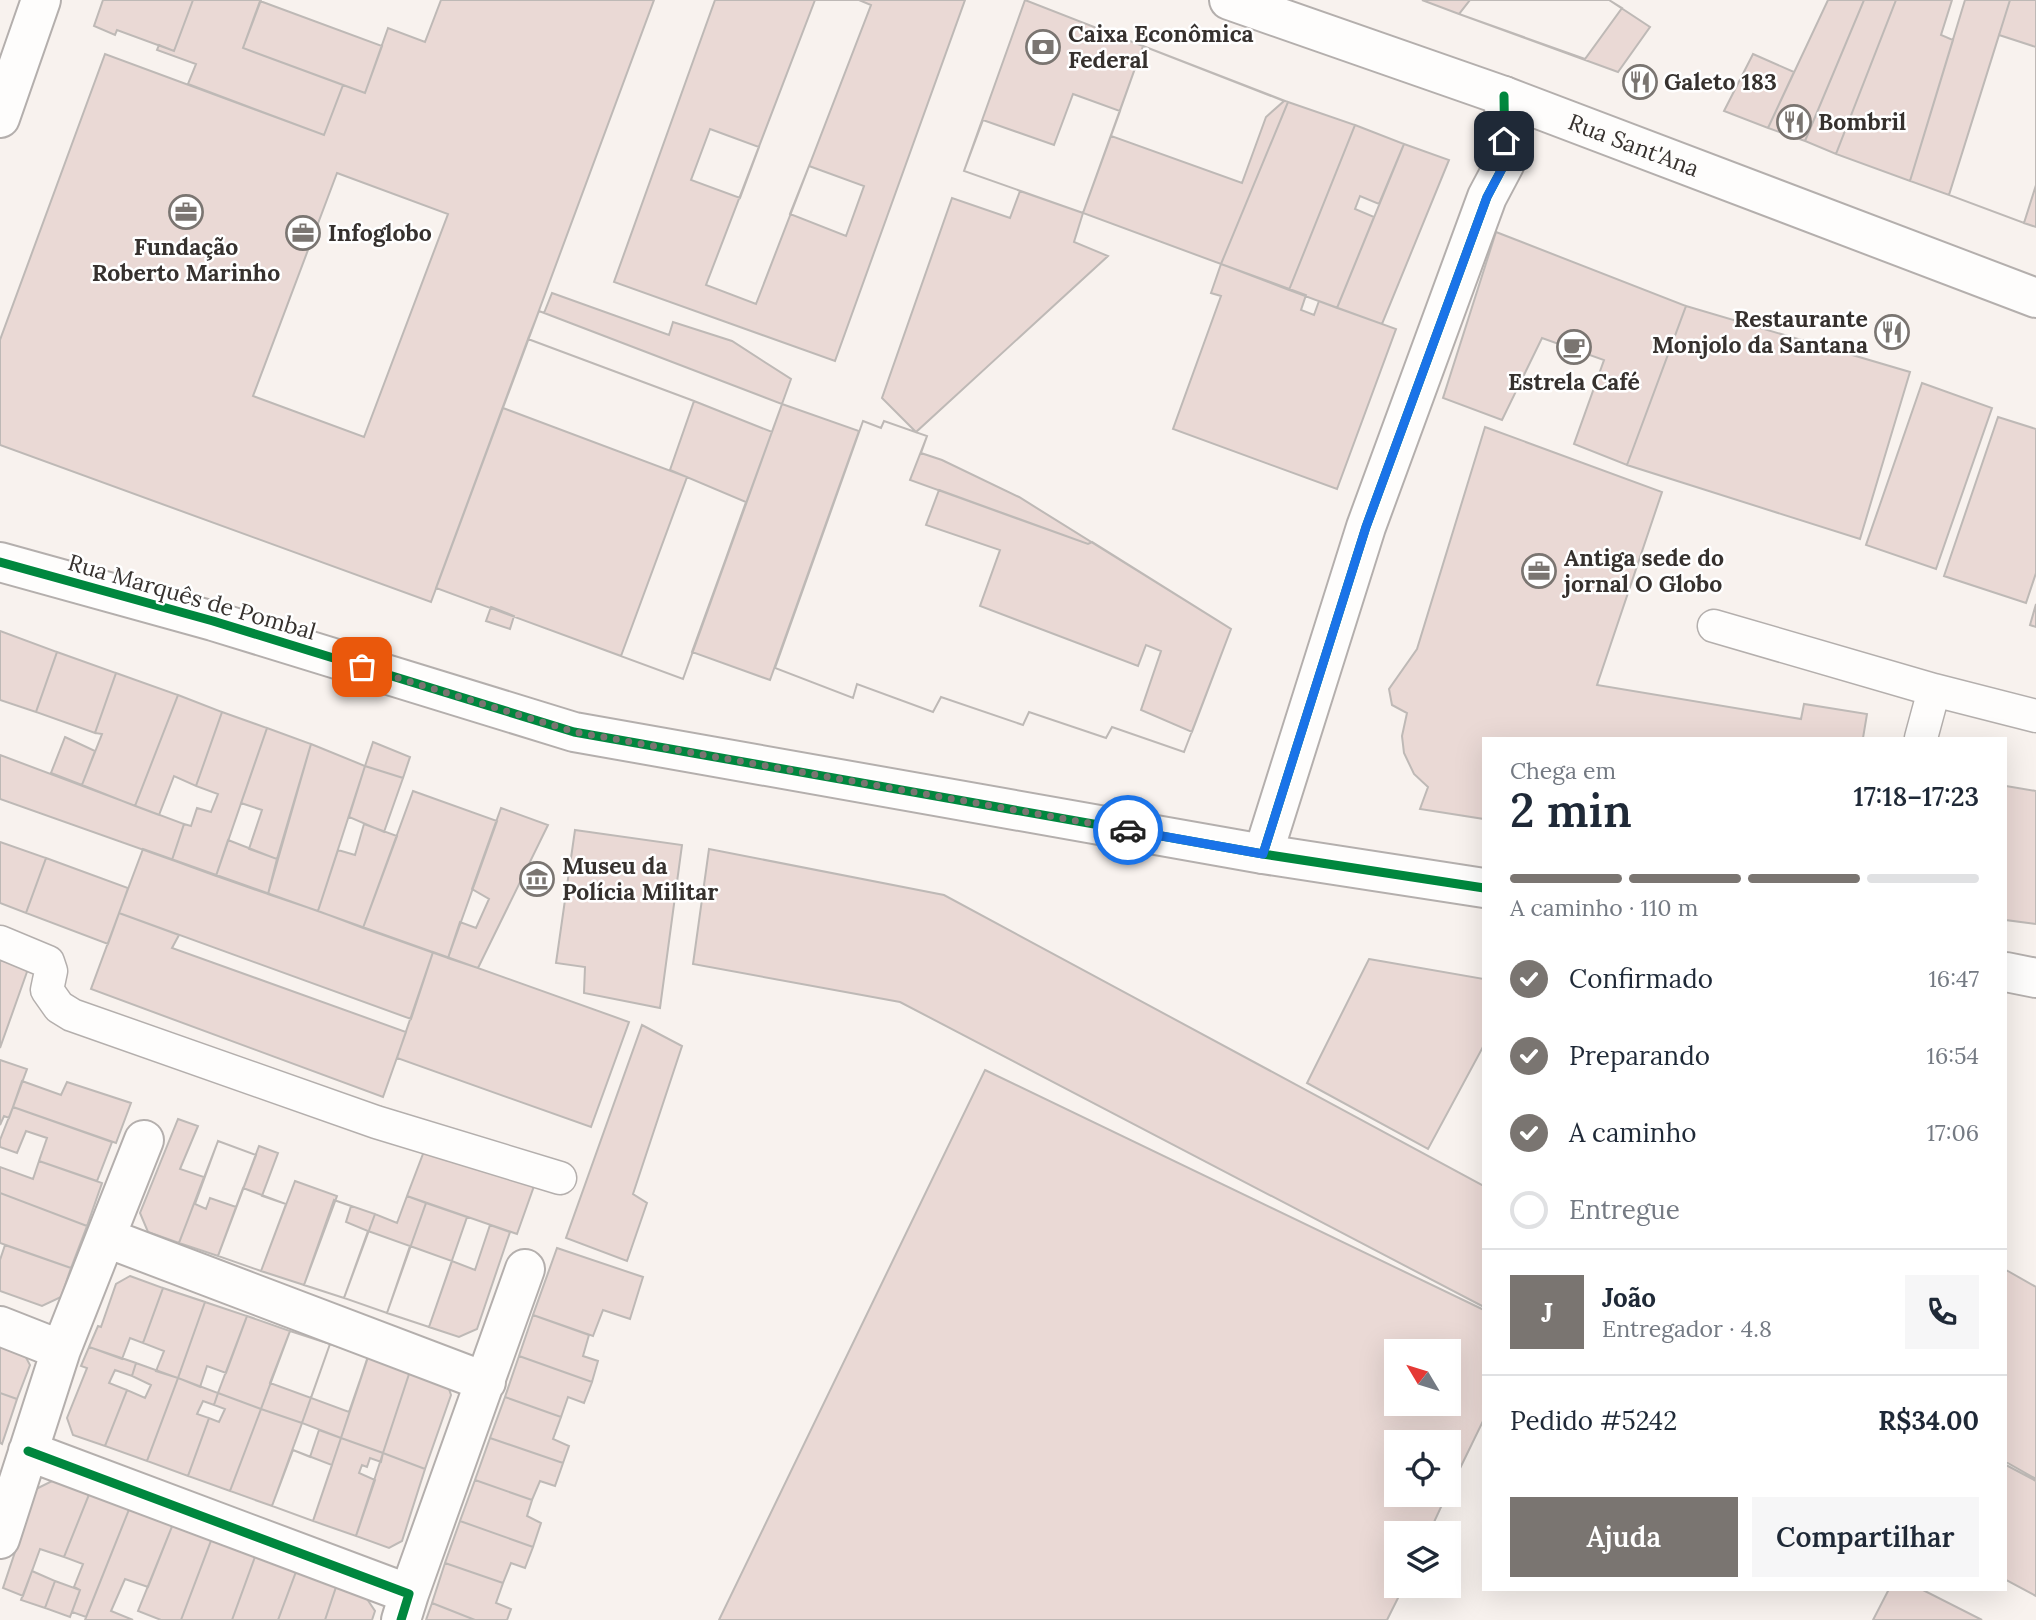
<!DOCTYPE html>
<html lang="pt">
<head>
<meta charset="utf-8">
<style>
  body { margin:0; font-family:Lora,serif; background:#f6f6f7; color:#1f2937; height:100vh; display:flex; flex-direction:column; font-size:26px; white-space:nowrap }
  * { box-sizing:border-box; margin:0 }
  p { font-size:23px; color:#747a83 }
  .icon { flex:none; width:38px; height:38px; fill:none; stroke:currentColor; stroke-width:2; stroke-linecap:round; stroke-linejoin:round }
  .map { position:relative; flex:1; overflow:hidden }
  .details { position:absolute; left:1482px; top:737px; width:525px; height:854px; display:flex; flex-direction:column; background:#fff; border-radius:0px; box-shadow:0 7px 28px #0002 }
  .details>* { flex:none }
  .needle { width:46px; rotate:308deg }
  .buttons { position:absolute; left:1384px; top:1339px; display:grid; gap:14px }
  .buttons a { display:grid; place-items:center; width:77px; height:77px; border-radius:0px; background:#fff; box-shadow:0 7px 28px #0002; font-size:35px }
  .pin { position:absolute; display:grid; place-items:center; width:60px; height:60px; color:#fff; margin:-30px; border-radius:14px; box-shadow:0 4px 10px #0006 }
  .courier { position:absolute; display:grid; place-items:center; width:70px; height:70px; margin:-35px; border:5px solid #1a73e8; border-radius:50%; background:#fff; color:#222; box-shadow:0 2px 9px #0007 }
  .headline em { font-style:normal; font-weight:600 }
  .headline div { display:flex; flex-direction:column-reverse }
  .headline { display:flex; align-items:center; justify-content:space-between; height:119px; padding:0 28px }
  h1 { font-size:46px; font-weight:600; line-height:52px }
  .bar { display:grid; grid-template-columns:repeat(4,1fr); gap:10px 7px; align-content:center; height:84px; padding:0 28px }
  .bar i { height:9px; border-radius:5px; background:#e0e1e3 }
  .bar .current { background:#7a7571 }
  .bar p { grid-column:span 4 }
  .line { display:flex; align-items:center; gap:18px; padding:0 28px; border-top:2px solid #e0e1e3 }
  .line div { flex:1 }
  .round { display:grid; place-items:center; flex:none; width:74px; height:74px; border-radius:0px; background:#f6f6f7 }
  ol { padding:0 28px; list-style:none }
  li { display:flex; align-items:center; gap:21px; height:77px }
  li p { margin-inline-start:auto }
  li .icon { padding:7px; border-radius:50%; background:#7a7571; color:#fff; stroke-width:4 }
  li:last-child { color:#747a83 }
  li i { width:38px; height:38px; border:4px solid #e0e1e3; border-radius:50% }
  .cta { display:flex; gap:14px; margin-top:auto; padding:14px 28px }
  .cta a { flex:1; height:80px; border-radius:0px; background:#7a7571; color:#fff; font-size:28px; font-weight:600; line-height:80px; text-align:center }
  .cta a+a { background:#f6f6f7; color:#1f2937 }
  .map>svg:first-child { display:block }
  .building { fill:#ead9d5; stroke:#beb9b6; stroke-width:2; fill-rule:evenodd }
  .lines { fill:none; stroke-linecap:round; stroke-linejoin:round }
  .service-casing { stroke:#b4afad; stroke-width:35 }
  .minor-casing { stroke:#b4afad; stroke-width:42 }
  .tertiary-casing { stroke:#b4afad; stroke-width:42 }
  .secondary-casing { stroke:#b4afad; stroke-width:42 }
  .service { stroke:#fefdfc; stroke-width:32 }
  .minor { stroke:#fefdfc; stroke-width:38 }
  .tertiary { stroke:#fefdfc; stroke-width:38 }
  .secondary { stroke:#fefdfc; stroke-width:38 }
  .cycleway-casing { stroke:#fff; stroke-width:13 }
  .cycleway { stroke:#00873e; stroke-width:9 }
  .done { stroke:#7a7571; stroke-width:7; stroke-dasharray:0 12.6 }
  .route { stroke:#1a73e8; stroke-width:9 }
  .labels { text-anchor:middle; stroke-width:5; stroke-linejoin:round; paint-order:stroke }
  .poi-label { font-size:23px; font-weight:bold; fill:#36312e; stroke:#fff; text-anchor:start }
  .street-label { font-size:23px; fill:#36312e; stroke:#fff }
</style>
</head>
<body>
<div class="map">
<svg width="2036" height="1620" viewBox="0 0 2036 1620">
  <rect width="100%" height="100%" fill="#f8f2ee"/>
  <path class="building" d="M103 0H193L174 51 117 30 115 35 94 26Z
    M193 0H261L243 48 343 85 324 135 188 84 196 64 157 50 159 45 174 51Z
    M441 0H654L431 602 0 445V340L105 54 324 135 343 85 365 93 388 28 425 42ZM337 173 448 214 364 437 253 396Z
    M715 0H965L835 361 614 282Z
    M815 0H859L871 5 756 304 706 285Z
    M1025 0 1143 46 1083 213 964 171Z
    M1422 0H1470L1459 14Z
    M1470 0H1609L1622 8 1585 59 1459 14Z
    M1470 0H1609L1650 27 1618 72 1459 14Z
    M1828 0H1864L1805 141 1768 128Z
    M1864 0H1896L1836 154 1805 141Z
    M1896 0H1952L1941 35 1953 40 1910 181 1836 154Z
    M1965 0H2010L1949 195 1910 181Z
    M2010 0H2036V185L2024 223 1949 195Z
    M260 1 382 46 365 93 243 48Z
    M1999 35 2036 47V185L2024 223 1949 195Z
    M1143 46 1288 102 1221 264 1083 213Z
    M1143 46 1284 101 1266 117 1242 183 1111 136Z
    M1753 54 1794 72 1768 128 1724 111Z
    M1073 94 1120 111 1083 213 964 171 983 120 1054 145Z
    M1288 102 1355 125 1289 290 1221 264Z
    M1355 125 1404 144 1379 204 1360 196 1355 209 1374 217 1337 308 1289 290Z
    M710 129 759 147 740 198 691 180Z
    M1404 144 1449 160 1382 324 1337 308Z
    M809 166 864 186 846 236 790 214Z
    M2036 185V227L2024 223Z
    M1020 191 1083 213 1074 242 1108 256 916 432 882 398 952 198 1010 218Z
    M1496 232 1686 306 1627 465 1574 444 1604 360 1542 338 1502 420 1443 398Z
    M1221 264 1306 295 1301 310 1314 315 1319 301 1396 329 1337 489 1173 429 1221 296 1211 293Z
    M552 293 669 335 673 322 732 341 791 379 683 679 436 588 539 311 544 313Z
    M1686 306 1910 372 1860 539 1627 465Z
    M539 311 782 404 772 432 694 401 528 339Z
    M528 339 694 401 670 470 746 502 683 679 436 588Z
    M1922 383 1992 408 1936 569 1866 545Z
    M782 404 859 431 770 680 692 652Z
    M503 408 687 477 621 656 436 588Z
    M1998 417 2036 429V573L2026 603 1944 576Z
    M863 421 881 428 884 421 927 436 921 453 942 460 1019 497 1231 629 1184 752 1112 727 1106 738 1029 712 1023 725 941 697 933 712 857 684 853 698 775 668Z
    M863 421 881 428 884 421 927 436 910 480 1088 544 1092 542 1231 629 1184 752 1112 727 1106 738 1029 712 1023 725 941 697 933 712 857 684 853 698 775 668Z
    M1485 427 1662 492 1597 685 1801 719 1804 704 1867 714 1863 738H1484V819L1420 809 1428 787 1414 774 1404 753 1402 736 1407 713 1392 705 1389 689 1417 649Z
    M939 490 1088 544 1092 542 1231 629 1192 732 1141 710 1161 651 1146 645 1138 666 980 606 1000 550 926 525Z
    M2036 604V627L2030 625Z
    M491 607 514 616 510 629 486 621Z
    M0 631 57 652 36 712 0 700Z
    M57 652 116 673 95 733 36 712Z
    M116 673 178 695 135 806 82 785 102 734 95 733Z
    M178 695 222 712 196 786 174 776 159 815 135 806Z
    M222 712 267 728 216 876 172 860 184 824 191 826 197 808 211 812 218 794 196 786Z
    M267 728 311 744 277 859 249 849 262 810 241 803Z
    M65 737 95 751 82 785 51 773Z
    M373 742 410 757 403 778 365 766Z
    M311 744 365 766 318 911 268 894Z
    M0 755 184 824 172 860 0 799Z
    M365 766 403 778 384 832 349 817Z
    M2006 786 2036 791V924L2006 920Z
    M413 791 497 821 448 958 363 928Z
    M501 808 548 825 478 968 448 958 460 922 476 928 489 899 472 889Z
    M364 824 397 836 363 928 318 911 338 850 355 855Z
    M575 830 682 845 660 1008 584 993 585 967 556 963Z
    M228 840 277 859 268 894 216 876Z
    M0 842 46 858 26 913 0 903Z
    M143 849 433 952 411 1019 119 913Z
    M709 849 944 895 1484 1186V1307L900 1002 693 964Z
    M46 858 128 888 108 944 26 913Z
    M119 913 179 935 172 948 406 1032 383 1097 91 989Z
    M433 952 629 1022 591 1127 397 1058Z
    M1369 959 1484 979V1045L1428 1149 1307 1083Z
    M0 960 28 969 0 1048Z
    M642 1025 682 1046 633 1194 647 1203 627 1261 566 1238Z
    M0 1060 27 1069 9 1118 4 1116 0 1125Z
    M985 1070 1484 1310V1419L1449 1491V1442H1396V1494H1447L1429 1533H1396V1586H1404L1387 1620H719ZM1396 1351H1449V1404H1396Z
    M22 1081 61 1095 67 1082 131 1103 116 1143 13 1107Z
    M13 1107 112 1142 97 1181 39 1161 47 1138 26 1131 17 1153 0 1147V1140Z
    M178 1119 198 1126 180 1169 204 1177 179 1243 148 1232 140 1213Z
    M218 1141 256 1155 236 1207 210 1198 206 1209 195 1204Z
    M218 1141 256 1155 218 1256 179 1243Z
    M259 1146 278 1153 262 1196 286 1204 261 1271 218 1256Z
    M426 1146 534 1186 517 1234 407 1196Z
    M39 1161 102 1183 87 1226 0 1193V1167L33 1179Z
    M295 1181 337 1196 304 1285 261 1271Z
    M243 1188 286 1204 261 1271 218 1256Z
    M0 1193 87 1226 71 1268 0 1243Z
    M407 1196 426 1203 387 1313 344 1298 375 1214 397 1223Z
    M334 1200 351 1206 346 1222 368 1231 344 1298 304 1285Z
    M334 1200 375 1214 344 1298 304 1285Z
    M426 1203 467 1217 429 1327 387 1313Z
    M490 1225 510 1232 477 1329 459 1337 429 1327 452 1261 475 1270Z
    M368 1231 410 1246 387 1313 344 1298Z
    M5 1245 71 1268 61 1297 42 1306 0 1291V1260Z
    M410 1246 452 1261 429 1327 387 1313Z
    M557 1248 643 1277 630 1319 603 1310 593 1336 533 1315Z
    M2006 1270 2036 1287V1479L2006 1462Z
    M130 1276 163 1288 143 1343 130 1338 122 1359 89 1347 98 1326 101 1327 116 1284Z
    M163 1288 205 1302 178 1378 156 1371 164 1351 143 1343Z
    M205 1302 247 1316 226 1373 207 1366 200 1387 178 1378Z
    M533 1315 589 1335 583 1356 598 1361 592 1382 519 1356Z
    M247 1316 290 1331 261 1409 218 1393Z
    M290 1331 330 1344 311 1398 270 1383Z
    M290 1331 330 1344 302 1423 261 1409Z
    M0 1343 22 1350 30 1365 17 1399 0 1393Z
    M330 1344 368 1357 349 1412 311 1398Z
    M330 1344 368 1357 341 1438 302 1423Z
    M89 1347 136 1363 132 1376 115 1370 109 1383 127 1390 105 1446 73 1435 67 1418 87 1368 81 1366Z
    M369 1353 410 1371 383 1453 341 1438Z
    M519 1356 592 1382 584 1403 568 1397 561 1417 505 1397Z
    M136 1363 178 1378 147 1461 105 1446 127 1390 145 1398 151 1385 132 1376Z
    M410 1371 448 1386 451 1395 425 1469 383 1453Z
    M178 1378 218 1393 214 1405 203 1401 197 1414 209 1418 188 1476 147 1461Z
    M0 1393 17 1399 2 1444 0 1443Z
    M218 1393 261 1409 230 1491 188 1476 209 1418 219 1422 225 1409 214 1405Z
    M505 1397 561 1417 553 1439 569 1446 563 1463 490 1438Z
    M261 1409 302 1423 272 1506 230 1491Z
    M319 1430 341 1438 313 1521 272 1506 293 1450 310 1457Z
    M341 1438 383 1453 381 1462 370 1458 367 1467 362 1465 359 1473 375 1480 356 1536 313 1521Z
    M490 1438 563 1463 555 1486 540 1481 532 1500 475 1480Z
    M293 1450 332 1465 313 1521 272 1506Z
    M383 1453 425 1469 402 1541 389 1548 356 1536Z
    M2006 1465 2036 1481V1596L2006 1580Z
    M54 1480 90 1492 64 1557 40 1549 23 1596 3 1588 36 1489Z
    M475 1480 532 1500 527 1516 541 1523 533 1547 460 1521Z
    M90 1492 130 1507 86 1617 72 1612 80 1590 74 1587 83 1564 64 1557Z
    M130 1507 173 1524 148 1587 125 1579 111 1611 133 1620H85Z
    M460 1521 533 1547 525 1568 511 1563 503 1583 445 1563Z
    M173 1524 212 1538 181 1620H161L138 1611Z
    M212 1538 256 1554 232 1620H181Z
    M256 1554 297 1569 278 1620H232Z
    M445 1563 503 1583 496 1603 511 1609 507 1620H475L432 1603Z
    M297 1569 337 1584 325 1620H278Z
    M32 1571 55 1581 45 1608 21 1600Z
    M55 1581 80 1590 70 1617 45 1608Z
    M337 1584 363 1593 375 1611 372 1620H325Z
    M1889 1589H1921L1982 1620H1873Z
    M432 1603 475 1620H426Z"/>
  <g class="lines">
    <g class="service-casing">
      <path id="service" d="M1714 626 1934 690 1921 738
        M1934 690 2036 716
        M0 942 48 962 51 971 47 990 59 1007 72 1015 376 1122 560 1178"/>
    </g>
    <g class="minor-casing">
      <path id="minor" d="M0 118 41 0
        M1263 854 1366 527 1487 197 1505 163 1504 96
        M107 1238 486 1382
        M0 1326 61 1350 144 1140
        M28 1451 409 1594 401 1620
        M0 1539 61 1350
        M409 1594 525 1269"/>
    </g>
    <g class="tertiary-casing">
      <path id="tertiary" d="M0 562 213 621 574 732 1263 854 1484 888
        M2006 972 2036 978"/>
    </g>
    <g class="secondary-casing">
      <g id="secondary">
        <path id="s1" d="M1229 0 1504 96 2036 298"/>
      </g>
    </g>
    <use href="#service" class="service"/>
    <use href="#minor" class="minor"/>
    <use href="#tertiary" class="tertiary"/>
    <use href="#secondary" class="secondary"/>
    <g class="cycleway-casing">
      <path id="cycleway" d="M0 562 213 621 574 732 1263 854 1484 888
        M1263 854 1366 527 1487 197 1505 163 1504 96
        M28 1451 409 1594 401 1620"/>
    </g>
    <use href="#cycleway" class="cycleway"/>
  </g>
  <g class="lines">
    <path class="done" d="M362 667 575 732 1128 830"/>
    <path class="route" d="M1128 830 1263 854 1366 527 1487 197 1505 163 1504 141"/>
  </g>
  <defs>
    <g id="bank-ring" transform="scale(1.75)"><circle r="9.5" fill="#fff" stroke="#7a7571" stroke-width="1.5"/><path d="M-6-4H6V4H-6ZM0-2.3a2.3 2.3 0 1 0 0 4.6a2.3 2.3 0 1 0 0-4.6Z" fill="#7a7571"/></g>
    <g id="restaurant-ring" transform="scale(1.75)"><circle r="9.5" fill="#fff" stroke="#7a7571" stroke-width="1.5"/><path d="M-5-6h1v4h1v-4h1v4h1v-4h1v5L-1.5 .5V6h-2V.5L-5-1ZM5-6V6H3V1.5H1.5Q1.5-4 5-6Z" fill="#7a7571"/></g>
    <g id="office-ring" transform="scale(1.75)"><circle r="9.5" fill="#fff" stroke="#7a7571" stroke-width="1.5"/><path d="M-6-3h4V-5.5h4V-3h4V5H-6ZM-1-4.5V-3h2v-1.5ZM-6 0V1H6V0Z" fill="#7a7571"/></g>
    <g id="cafe-ring" transform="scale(1.75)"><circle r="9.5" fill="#fff" stroke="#7a7571" stroke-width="1.5"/><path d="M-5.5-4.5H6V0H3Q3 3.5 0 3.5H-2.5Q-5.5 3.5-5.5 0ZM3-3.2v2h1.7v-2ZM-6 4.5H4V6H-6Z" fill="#7a7571"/></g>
    <g id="museum-ring" transform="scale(1.75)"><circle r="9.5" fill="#fff" stroke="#7a7571" stroke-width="1.5"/><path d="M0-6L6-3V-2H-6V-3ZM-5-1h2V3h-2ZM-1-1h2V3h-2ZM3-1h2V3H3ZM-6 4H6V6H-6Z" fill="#7a7571"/></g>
  </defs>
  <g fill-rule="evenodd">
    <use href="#bank-ring" x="1043" y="47"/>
    <use href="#restaurant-ring" x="1640" y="82"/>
    <use href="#restaurant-ring" x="1794" y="122"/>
    <use href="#office-ring" x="186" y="212"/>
    <use href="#office-ring" x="303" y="233"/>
    <use href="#restaurant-ring" x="1892" y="332"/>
    <use href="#cafe-ring" x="1574" y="347"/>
    <use href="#office-ring" x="1539" y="571"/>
    <use href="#museum-ring" x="537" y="879"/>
  </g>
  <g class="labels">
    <g class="poi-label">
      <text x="1068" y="42">Caixa Econômica<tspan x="1068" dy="26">Federal</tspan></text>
      <text x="1664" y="90">Galeto 183</text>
      <text x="1818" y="130">Bombril</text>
      <text x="328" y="241">Infoglobo</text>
      <text x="186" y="255" text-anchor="middle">Fundação<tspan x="186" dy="26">Roberto Marinho</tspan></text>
      <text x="1868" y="327" text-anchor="end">Restaurante<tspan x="1868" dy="26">Monjolo da Santana</tspan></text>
      <text x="1574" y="390" text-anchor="middle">Estrela Café</text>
      <text x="1564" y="566">Antiga sede do<tspan x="1564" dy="26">jornal O Globo</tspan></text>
      <text x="562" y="874">Museu da<tspan x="562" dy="26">Polícia Militar</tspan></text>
    </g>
    <g class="street-label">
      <text dy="8" stroke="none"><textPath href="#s1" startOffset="430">Rua Sant'Ana</textPath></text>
      <text transform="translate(192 597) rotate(16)" y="8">Rua Marquês de Pombal</text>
    </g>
  </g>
</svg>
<div class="buttons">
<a><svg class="needle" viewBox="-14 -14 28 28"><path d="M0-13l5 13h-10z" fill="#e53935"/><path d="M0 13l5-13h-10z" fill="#747a83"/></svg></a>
<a><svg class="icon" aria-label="locate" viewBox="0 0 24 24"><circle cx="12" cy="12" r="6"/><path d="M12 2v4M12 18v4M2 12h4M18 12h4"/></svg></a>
<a><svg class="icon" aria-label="layers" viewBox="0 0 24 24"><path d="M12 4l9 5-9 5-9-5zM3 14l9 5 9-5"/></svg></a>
</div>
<div class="pin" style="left:362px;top:667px;background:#ea580c"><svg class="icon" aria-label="bag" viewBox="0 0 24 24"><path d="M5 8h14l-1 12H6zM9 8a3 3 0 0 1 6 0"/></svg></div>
<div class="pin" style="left:1504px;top:141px;background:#1f2937"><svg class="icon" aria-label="home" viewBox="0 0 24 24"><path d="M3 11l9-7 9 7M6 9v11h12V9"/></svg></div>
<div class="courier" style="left:1128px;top:830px"><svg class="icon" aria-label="car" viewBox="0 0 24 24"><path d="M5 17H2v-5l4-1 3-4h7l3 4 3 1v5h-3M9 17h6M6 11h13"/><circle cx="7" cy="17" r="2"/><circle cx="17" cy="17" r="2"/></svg></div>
<section class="details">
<div class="headline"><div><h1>2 min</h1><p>Chega em</p></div><em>17:18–17:23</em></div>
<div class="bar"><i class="current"></i><i class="current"></i><i class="current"></i><i></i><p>A caminho · 110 m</p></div>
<ol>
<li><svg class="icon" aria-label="check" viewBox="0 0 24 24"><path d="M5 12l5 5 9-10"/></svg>Confirmado<p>16:47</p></li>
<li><svg class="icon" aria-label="check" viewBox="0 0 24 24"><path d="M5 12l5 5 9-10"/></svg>Preparando<p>16:54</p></li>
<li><svg class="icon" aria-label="check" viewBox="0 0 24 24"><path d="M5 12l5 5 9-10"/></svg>A caminho<p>17:06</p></li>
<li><i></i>Entregue</li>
</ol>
<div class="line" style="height:126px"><b class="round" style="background:#7a7571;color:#fff">J</b><div><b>João</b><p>Entregador · 4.8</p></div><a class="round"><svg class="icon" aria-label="phone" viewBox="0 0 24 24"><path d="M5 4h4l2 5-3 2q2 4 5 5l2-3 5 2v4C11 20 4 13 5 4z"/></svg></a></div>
<div class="line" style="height:91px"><div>Pedido #5242</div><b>R$34.00</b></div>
<div class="cta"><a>Ajuda</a><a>Compartilhar</a></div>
</section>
</div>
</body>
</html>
